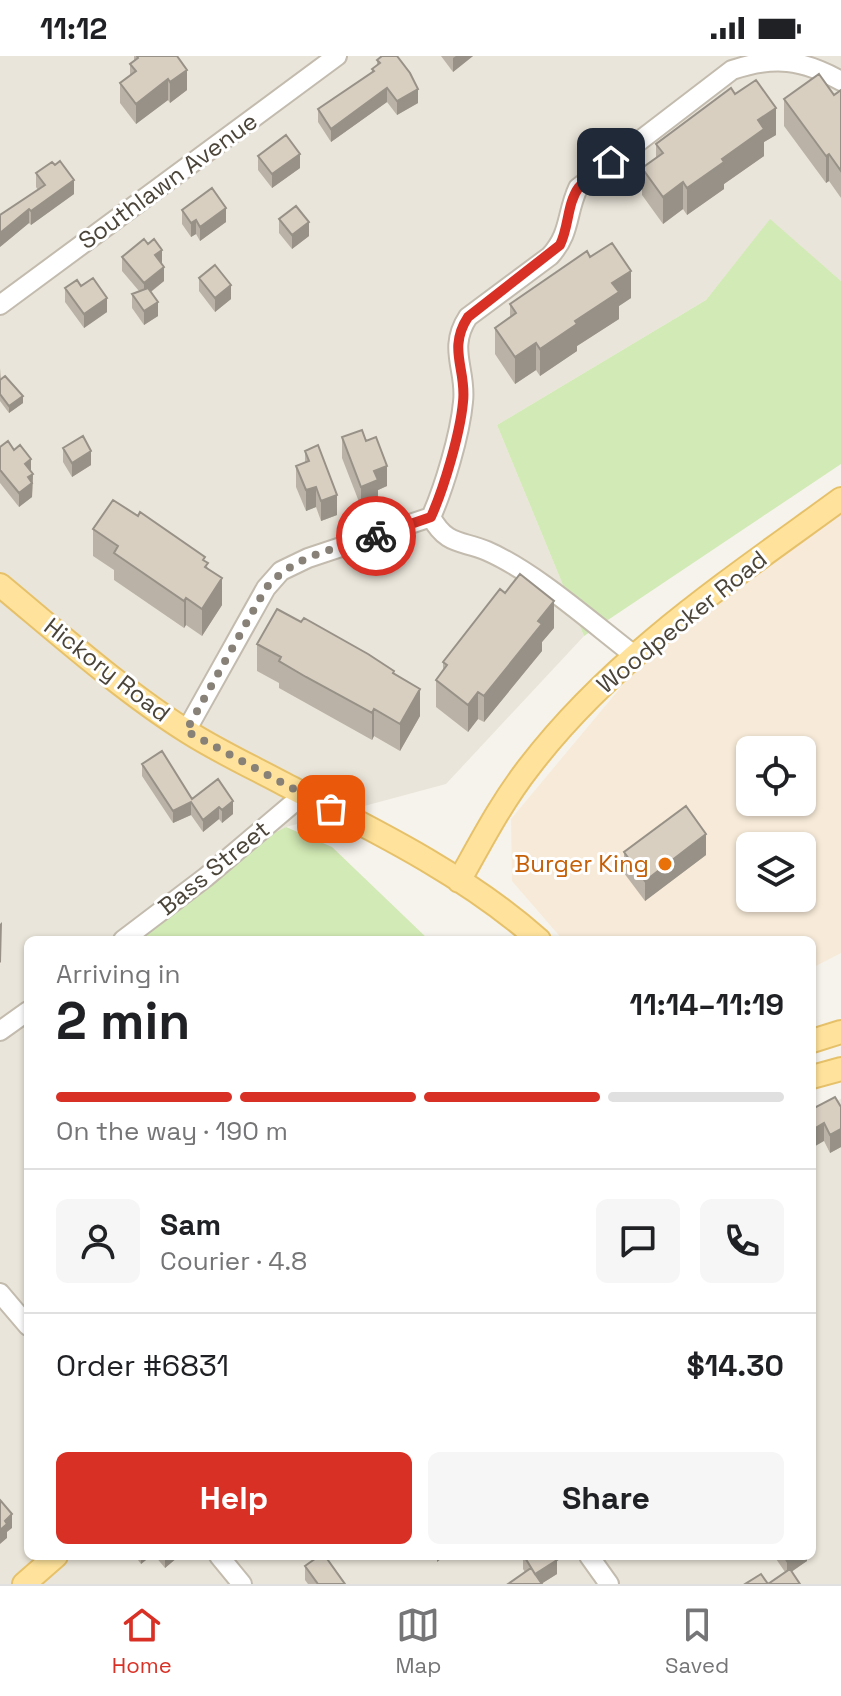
<!DOCTYPE html>
<html lang="en">
<head>
<meta charset="utf-8">
<style>
  body { margin:0; font-family:"Space Grotesk",sans-serif; background:#f6f6f6; color:#202124; height:100vh; display:flex; flex-direction:column; font-size:30px; white-space:nowrap }
  * { box-sizing:border-box; margin:0 }
  p { font-size:26px; color:#757577 }
  .icon { flex:none; width:44px; height:44px; fill:none; stroke:currentColor; stroke-width:2; stroke-linecap:round; stroke-linejoin:round }
  .map { position:relative; flex:1; overflow:hidden }
  .sheet { position:absolute; left:24px; top:880px; width:792px; height:624px; display:flex; flex-direction:column; background:#fff; border-radius:12px; box-shadow:0 2px 6px #0004 }
  .sheet>* { flex:none }
  .tools { position:absolute; left:736px; top:680px; display:grid; gap:16px }
  .tools a { display:grid; place-items:center; width:80px; height:80px; border-radius:12px; background:#fff; box-shadow:0 2px 6px #0004; font-size:40px }
  .pin { position:absolute; display:grid; place-items:center; width:68px; height:68px; color:#fff; margin:-34px; border-radius:16px; box-shadow:0 4px 12px #0006 }
  .courier { position:absolute; display:grid; place-items:center; width:80px; height:80px; margin:-40px; border:6px solid #d93025; border-radius:50%; background:#fff; color:#222; box-shadow:0 2px 10px #0007 }
  .head em { font-style:normal; font-weight:600 }
  .head div { display:flex; flex-direction:column-reverse }
  .head { display:flex; align-items:center; justify-content:space-between; height:136px; padding:0 32px }
  h1 { font-size:52px; font-weight:600; line-height:60px }
  .bar { display:grid; grid-template-columns:repeat(4,1fr); gap:12px 8px; align-content:center; height:96px; padding:0 32px }
  .bar i { height:10px; border-radius:6px; background:#e0e0e0 }
  .bar .on { background:#d93025 }
  .bar p { grid-column:span 4 }
  .line { display:flex; align-items:center; gap:20px; padding:0 32px; border-top:2px solid #e0e0e0 }
  .line div { flex:1 }
  .round { display:grid; place-items:center; flex:none; width:84px; height:84px; border-radius:12px; background:#f6f6f6 }
  .primary-button { display:flex; gap:16px; margin-top:auto; padding:16px 32px }
  .primary-button a { flex:1; height:92px; border-radius:12px; background:#d93025; color:#fff; font-size:32px; font-weight:600; line-height:92px; text-align:center }
  .primary-button a+a { background:#f6f6f6; color:#202124 }
  .status { display:flex; justify-content:space-between; align-items:center; height:56px; padding:0 40px; background:#fff; direction:ltr }
  .status svg { height:22px; fill:currentColor }
  .dock { display:flex; justify-content:space-around; align-items:center; height:112px; border-top:2px solid #e0e0e0; background:#fff; font-size:22px; color:#757577 }
  .dock a { display:grid; justify-items:center; gap:4px }
  .dock .on { color:#d93025 }
  .map>svg:first-child { display:block }
  .residential { fill:#eae5da }
  .commercial { fill:#f7ead8; fill-rule:evenodd }
  .green { fill:#d2eab5 }
  .lines { fill:none; stroke-linecap:round; stroke-linejoin:round }
  .minor-casing { stroke:#c2bbae; stroke-width:22 }
  .major-casing { stroke:#e6c16a; stroke-width:26 }
  .minor { stroke:#fff; stroke-width:18 }
  .major { stroke:#ffe39c; stroke-width:22 }
  .wall { fill:#bab2a6 }
  .shaded-wall { fill:#979187 }
  .building { fill:#d8cfc1; stroke:#979187; stroke-width:2 }
  .done { stroke:#878178; stroke-width:8; stroke-dasharray:0 14.4 }
  .route { stroke:#d93025; stroke-width:10 }
  .food-dot { fill:#e8710a; stroke:#fff; stroke-width:3 }
  .labels { text-anchor:middle; stroke-width:6; stroke-linejoin:round; paint-order:stroke }
  .street-label { font-size:24px; fill:#4b4439; stroke:#fff }
  .food-label { font-size:24px; fill:#c56008; stroke:#fff; text-anchor:end }
</style>
</head>
<body>
<div class="status"><b>11:12</b><svg viewBox="0 0 49 12"><path d="M0 12V9h3v3zM5 12V6h3v6zM10 12V3h3v9zM15 12V0h3v12zM26 1h20v11H26zM47 4h2v5h-2z"/></svg></div>
<div class="map">
<svg width="841" height="1528" viewBox="0 0 841 1528">
  <rect width="100%" height="100%" fill="#f6f3ec"/>
  <path class="residential" d="M0 0H841V225L770 164 706 244 497 369 584 580 446 728 286 771 135 884H28V1500H812V1053L841 1043V1528H0Z"/>
  <path class="commercial" d="M841 442V897L812 912V884H563L512 825 511 763 677 564ZM750 694H802V746H750ZM750 790H802V842H750Z"/>
  <path class="green" d="M770 163 841 225V408L584 580 497 369 706 244Z
    M286 771 332 791 429 884H135L196 817Z"/>
  <g class="lines">
    <g class="minor-casing">
      <path id="minor" d="M0 249 337 0
        M431 461C444 432 460 379 463 346 467 314 447 293 468 261L550 200C571 177 566 158 578 132L732 14C774 0 802 3 841 25
        M186 675 266 532 281 515 308 502 431 461C447 490 461 484 487 495 535 516 591 566 634 599
        M123 884 206 821 304 738
        M0 975 28 955
        M0 1237 28 1270
        M219 1500 242 1528
        M589 1500 609 1528"/>
    </g>
    <g class="major-casing">
      <path id="major" d="M0 529C59 578 123 635 188 676 218 695 252 711 284 728 372 773 465 818 539 884
        M459 825C481 786 501 747 529 711 613 601 730 524 841 443
        M812 985 841 976
        M812 1021 841 1013
        M24 1528 56 1500"/>
    </g>
    <use href="#minor" class="minor"/>
    <use href="#major" class="major"/>
  </g>
  <path class="wall" d="M134 0H177L187 34 170 47 168 44 136 68 120 47V27L130 19V8L134 5Z
    M441 0H473L453 16Z
    M377 4 418 47 397 59 387 46 331 86 318 66V53L372 16V13L377 10Z
    M841 34V142L829 125 826 127 784 70V43L834 39Z
    M735 38 776 79 764 86V100L724 128V133L687 159 683 153 663 168 642 139V112L656 102V88Z
    M258 100 300 112 272 132 258 114Z
    M36 117 74 138 31 169 29 167 0 191 38 134 36 131Z
    M182 154 226 166 200 185 196 178 191 181 182 168Z
    M279 163 309 180 292 193 279 177Z
    M122 201 162 208 164 225 151 236 158 260 144 269 132 252V238L139 235 122 215Z
    M590 201 631 242 619 250V263L577 290V295L540 320 536 314 515 328 495 298V272L510 261V248Z
    M199 222 231 243 215 256 199 235Z
    M81 230 107 256 84 272 65 246V232Z
    M0 312 1 323 23 347 9 357 0 345Z
    M342 381 387 430 378 434V445L361 451 342 402Z
    M0 391 33 418 32 441 19 451 0 427Z
    M63 392 91 409 72 421 63 406Z
    M305 395 337 459 321 465 316 451 306 455 296 431V410L305 407Z
    M93 473 205 505 222 549 202 580 186 569 184 572 114 524V514L93 500Z
    M554 572 542 586V595L484 666 478 663 468 676 436 651V624L443 614V606Z
    M257 588 394 618 420 660 400 695 374 680 372 684 279 632V627L257 615Z
    M142 708 192 743 218 723 233 758 222 767 219 763 203 776 191 759 173 767 142 720Z
    M624 796 706 799 645 845 624 817Z
    M841 1051V1091L830 1097 824 1085 812 1053Z
    M135 1500H151L141 1508Z
    M155 1500H178V1501L165 1512Z
    M523 1500 557 1518 541 1528 525 1516 523 1513Z
    M774 1500H807V1505L768 1528 785 1516Z
    M305 1510 345 1528H308L305 1524Z"/>
  <path class="shaded-wall" d="M456 0H473L453 16V2Z
    M187 14V34L170 47V26Z
    M168 23V44L136 68V48Z
    M387 32V46L331 86V73Z
    M418 33V47L397 59V45Z
    M776 52V79L764 86V100L724 128V133L687 159V132L722 103 758 64Z
    M300 98V112L272 132V118Z
    M829 98V125L826 127V100Z
    M74 124V138L31 169V155Z
    M683 126V153L663 168V141Z
    M226 152V166L200 185V171Z
    M29 153V167L0 191V177Z
    M196 164V178L191 181V167Z
    M309 166V180L292 193V179Z
    M162 194V208L155 199Z
    M164 211V225L144 241V227Z
    M631 215V242L619 250V263L577 290V295L540 320V293L575 265 612 227Z
    M231 229V243L215 256V242Z
    M107 242V256L84 272V258Z
    M158 246V260L144 269V255Z
    M536 287V314L515 328V301Z
    M23 340V347L9 357V350Z
    M91 395V409L72 421V407Z
    M31 403V417L25 408Z
    M387 410V430L378 434V445L361 451V431L374 415Z
    M33 418 32 441 19 451V437L28 421Z
    M316 431V451L306 455V434Z
    M337 439V459L321 465V445Z
    M222 522V549L202 580V553Z
    M186 542V569L184 572V545Z
    M554 545V572L542 586V595L484 666V640L538 565Z
    M420 633V660L400 695V668Z
    M478 636V663L468 676V649Z
    M374 653V680L372 684V657Z
    M233 745V758L222 767V754Z
    M191 746V759L173 767V755Z
    M219 751V763L203 776V764Z
    M706 778V799L645 845V825Z
    M2 866 1 906 0 907V868Z
    M824 1067V1085L812 1092V1074Z
    M841 1073V1091L830 1097V1079Z
    M12 1458V1472L7 1476V1482L0 1488V1474L5 1465Z
    M141 1500H151L141 1508Z
    M165 1500H178V1501L165 1512Z
    M437 1500H445L437 1506Z
    M794 1500H807V1505L787 1519V1505Z
    M557 1504V1518L541 1528 535 1518Z"/>
  <path class="building" d="M137 0H177L187 14 170 26 168 23 136 48 120 27 136 15 130 8 138 2Z
    M382 0H397L410 17 418 33 397 45 387 32 331 73 318 53 374 15 372 13 380 7 377 4Z
    M819 18 834 39 841 34V115L829 98 826 100 784 43Z
    M756 24 776 52 758 64 764 73 722 103 724 106 687 132 683 126 663 141 642 112 663 97 656 88 731 32 735 38Z
    M286 79 300 98 272 118 258 100Z
    M60 105 74 124 31 155 29 153 0 177V159L45 129 36 117 52 106 55 109Z
    M212 132 226 152 200 171 196 164 191 167 182 154Z
    M296 150 309 166 292 179 279 163Z
    M144 183 148 188 154 183 162 194 155 199 164 211 144 227 122 201Z
    M612 187 631 215 612 227 619 236 575 265 577 268 540 293 536 287 515 301 495 272 516 257 510 248 587 195 590 201Z
    M215 209 231 229 215 242 199 222Z
    M93 222 107 242 84 258 65 232 77 224 81 230Z
    M148 232 158 246 144 255 132 238Z
    M5 320 23 340 9 350 0 338V324Z
    M362 374 366 385 376 381 387 410 374 415 378 424 361 431 342 381Z
    M83 380 91 395 72 407 63 392Z
    M8 385 14 394 20 389 31 403 25 408 33 418 28 421 32 427 19 437 0 414V391Z
    M318 389 337 439 321 445 316 431 306 434 296 410 309 405 305 395Z
    M113 444 138 460 140 456 205 501 203 504 208 507 205 511 222 522 202 553 186 542 184 545 114 497 118 490 93 473Z
    M520 518 554 545 538 565 542 568 484 640 478 636 468 649 436 624 447 609 443 606 500 533 505 537Z
    M277 553 301 566 304 562 368 598 394 615 393 617 420 633 400 668 374 653 372 657 306 621 279 605 281 601 257 588Z
    M162 695 192 743 218 723 233 745 222 754 219 751 203 764 191 746 173 755 142 708Z
    M686 750 706 778 645 825 624 796Z
    M835 1041 841 1051V1073L830 1079 824 1067 812 1074V1053Z
    M0 1444 12 1458 5 1465 7 1468 0 1474Z
    M319 1500H325L345 1528H318L305 1510Z
    M524 1500H554L557 1504 535 1518Z
    M784 1500H794L787 1505Z
    M531 1512 542 1528H508Z
    M790 1513 800 1528H768Z
    M761 1518 768 1528H745Z"/>
  <g class="lines">
    <path class="done" d="M331 753 186 675 266 532C293 500 337 492 376 480"/>
    <path class="route" d="M376 480 431 461C444 432 460 378 463 346 467 314 447 293 468 261L560 189C569 171 567 147 579 131 587 121 601 114 611 106"/>
  </g>
  <circle class="food-dot" cx="665" cy="808" r="8"/>
  <g class="labels">
    <g class="street-label">
      <text transform="translate(168 125) rotate(-36)" y="8">Southlawn Avenue</text>
      <text transform="translate(682 566) rotate(-39)" y="8">Woodpecker Road</text>
      <text transform="translate(107 614) rotate(38)" y="8">Hickory Road</text>
      <text transform="translate(214 812) rotate(-39)" y="8">Bass Street</text>
    </g>
    <g class="food-label">
      <text x="649" y="816">Burger King</text>
    </g>
  </g>
</svg>
<div class="tools">
<a><svg class="icon" aria-label="locate" viewBox="0 0 24 24"><circle cx="12" cy="12" r="6"/><path d="M12 2v4M12 18v4M2 12h4M18 12h4"/></svg></a>
<a><svg class="icon" aria-label="layers" viewBox="0 0 24 24"><path d="M12 4l9 5-9 5-9-5zM3 14l9 5 9-5"/></svg></a>
</div>
<div class="pin" style="left:331px;top:753px;background:#ea580c"><svg class="icon" aria-label="bag" viewBox="0 0 24 24"><path d="M5 8h14l-1 12H6zM9 8a3 3 0 0 1 6 0"/></svg></div>
<div class="pin" style="left:611px;top:106px;background:#1f2937"><svg class="icon" aria-label="home" viewBox="0 0 24 24"><path d="M3 11l9-7 9 7M6 9v11h12V9"/></svg></div>
<div class="courier" style="left:376px;top:480px"><svg class="icon" aria-label="bike" viewBox="0 0 24 24"><circle cx="6" cy="16" r="4"/><circle cx="18" cy="16" r="4"/><path d="M6 16l4-8h5l3 8M10 8l3 8H6M13 5h3"/></svg></div>
<section class="sheet">
<div class="head"><div><h1>2 min</h1><p>Arriving in</p></div><em>11:14–11:19</em></div>
<div class="bar"><i class="on"></i><i class="on"></i><i class="on"></i><i></i><p>On the way · 190 m</p></div>
<div class="line" style="height:144px"><a class="round"><svg class="icon" aria-label="person" viewBox="0 0 24 24"><circle cx="12" cy="8" r="4"/><path d="M4 21q1-7 8-7t8 7"/></svg></a><div><b>Sam</b><p>Courier · 4.8</p></div><a class="round"><svg class="icon" aria-label="chat" viewBox="0 0 24 24"><path d="M4 5h16v11H9l-5 4z"/></svg></a><a class="round"><svg class="icon" aria-label="phone" viewBox="0 0 24 24"><path d="M5 4h4l2 5-3 2q2 4 5 5l2-3 5 2v4C11 20 4 13 5 4z"/></svg></a></div>
<div class="line" style="height:104px"><div>Order #6831</div><b>$14.30</b></div>
<div class="primary-button"><a>Help</a><a>Share</a></div>
</section>
</div>
<nav class="dock">
<a class="on"><svg class="icon" aria-label="home" viewBox="0 0 24 24"><path d="M3 11l9-7 9 7M6 9v11h12V9"/></svg>Home</a>
<a><svg class="icon" aria-label="map" viewBox="0 0 24 24"><path d="M3 6l6-2 6 2 6-2v14l-6 2-6-2-6 2zM9 4v14M15 6v14"/></svg>Map</a>
<a><svg class="icon" aria-label="saved" viewBox="0 0 24 24"><path d="M7 4h10v16l-5-4-5 4z"/></svg>Saved</a>
</nav>
</body>
</html>
